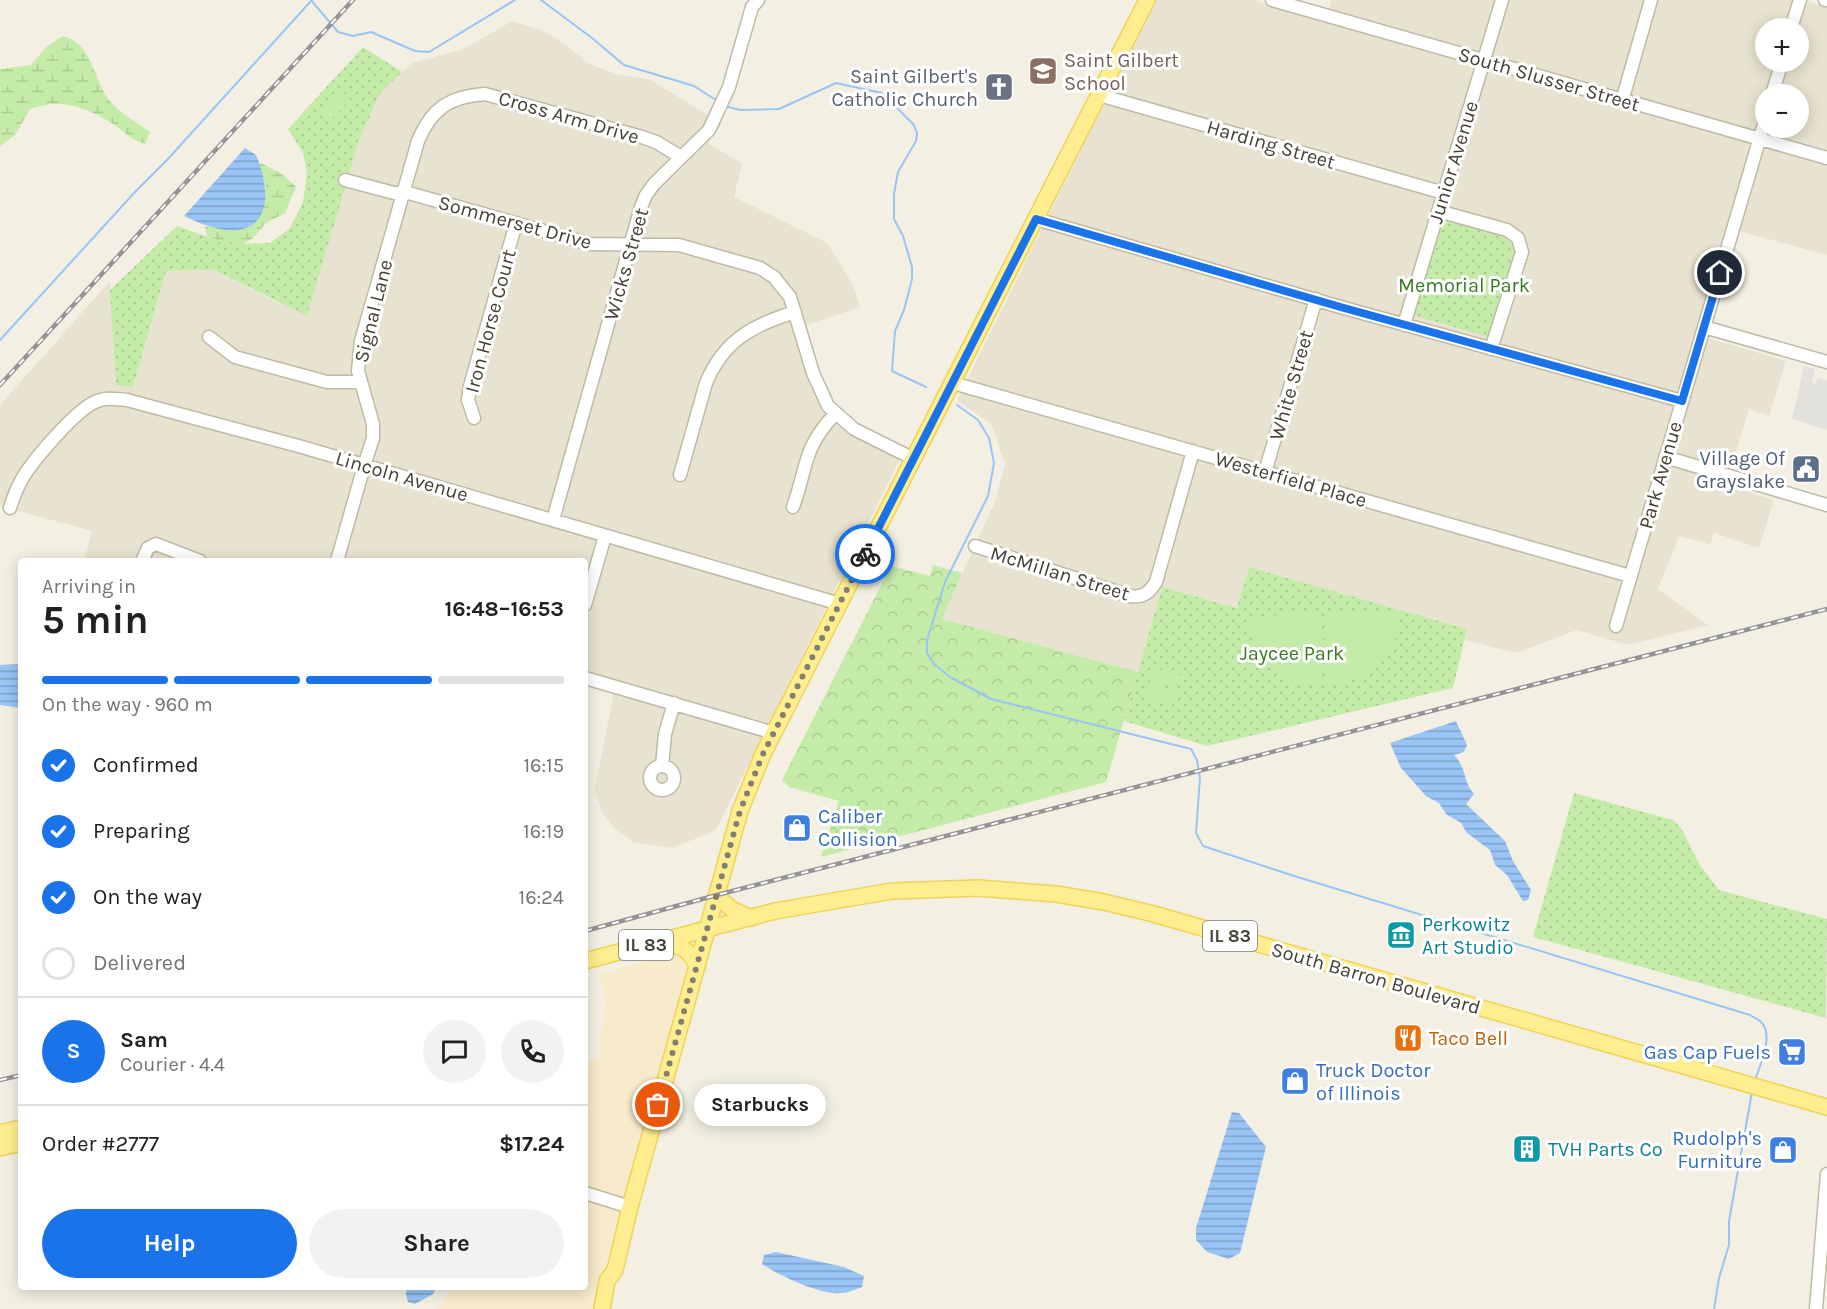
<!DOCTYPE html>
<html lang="en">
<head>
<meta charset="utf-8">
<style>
  body { margin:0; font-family:Karla,sans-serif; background:#f2f2f2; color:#202124; height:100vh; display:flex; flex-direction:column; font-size:22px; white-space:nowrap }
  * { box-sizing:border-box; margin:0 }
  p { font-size:20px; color:#757577 }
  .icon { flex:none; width:33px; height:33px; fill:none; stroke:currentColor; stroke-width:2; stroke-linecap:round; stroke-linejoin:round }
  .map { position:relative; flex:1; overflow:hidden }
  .side { position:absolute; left:18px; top:558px; width:570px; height:732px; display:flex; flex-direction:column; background:#fff; border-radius:6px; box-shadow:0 3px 15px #0003 }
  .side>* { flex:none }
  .fabs { position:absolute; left:1755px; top:18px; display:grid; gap:12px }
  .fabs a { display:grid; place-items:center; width:54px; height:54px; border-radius:50%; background:#fff; box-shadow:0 3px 15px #0003; font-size:30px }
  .pin { position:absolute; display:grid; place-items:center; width:51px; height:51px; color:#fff; margin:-26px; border:3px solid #fff; border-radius:50%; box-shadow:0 2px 6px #0007 }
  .courier { position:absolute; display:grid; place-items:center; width:60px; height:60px; margin:-30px; border:4px solid #1a73e8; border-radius:50%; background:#fff; color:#222; box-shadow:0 2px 8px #0007 }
  .bubble { position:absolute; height:42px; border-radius:21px; background:#fff; box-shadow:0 3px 15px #0003; font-size:20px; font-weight:700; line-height:42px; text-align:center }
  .summary em { font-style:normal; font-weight:700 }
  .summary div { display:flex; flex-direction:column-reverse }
  .summary { display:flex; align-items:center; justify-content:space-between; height:102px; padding:0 24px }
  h1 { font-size:39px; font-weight:700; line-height:45px }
  .bar { display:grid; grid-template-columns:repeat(4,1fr); gap:9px 6px; align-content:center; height:72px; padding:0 24px }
  .bar i { height:8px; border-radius:4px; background:#e0e0e0 }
  .bar .current { background:#1a73e8 }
  .bar p { grid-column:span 4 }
  .line { display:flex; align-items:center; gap:15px; padding:0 24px; border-top:2px solid #e0e0e0 }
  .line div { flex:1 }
  .round { display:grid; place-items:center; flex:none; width:63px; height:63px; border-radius:32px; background:#f2f2f2 }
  ol { padding:0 24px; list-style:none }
  li { display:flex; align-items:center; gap:18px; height:66px }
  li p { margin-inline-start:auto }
  li .icon { padding:6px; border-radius:50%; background:#1a73e8; color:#fff; stroke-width:4 }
  li:last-child { color:#757577 }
  li i { width:33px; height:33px; border:3px solid #e0e0e0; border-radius:50% }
  .primary-button { display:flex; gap:12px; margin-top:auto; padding:12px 24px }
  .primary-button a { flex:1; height:69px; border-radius:36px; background:#1a73e8; color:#fff; font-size:24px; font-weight:700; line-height:69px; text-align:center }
  .primary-button a+a { background:#f2f2f2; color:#202124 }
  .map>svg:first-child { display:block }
  .residential { fill:#e8e3d0; fill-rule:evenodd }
  .commercial { fill:#f8ebcb }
  .grass { fill:url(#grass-dots) }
  .forest { fill:url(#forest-crowns) }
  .wetland { fill:url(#wetland-marsh) }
  .garden { fill:#c4eba8 }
  .parking { fill:#e3e1dc }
  .water { fill:url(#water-rules) }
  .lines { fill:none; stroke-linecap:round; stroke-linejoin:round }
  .stream { stroke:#99c4f6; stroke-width:2 }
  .minor-casing { stroke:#bfbaa5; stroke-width:15 }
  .major-casing { stroke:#edd457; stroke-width:18 }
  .minor { stroke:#fff; stroke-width:12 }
  .major { stroke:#ffee90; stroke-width:15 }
  .rail-casing { stroke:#949494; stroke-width:4.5 }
  .rail { stroke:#fff; stroke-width:2; stroke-dasharray:7; stroke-linecap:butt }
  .done { stroke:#827e71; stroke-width:6; stroke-dasharray:0 10.8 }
  .route { stroke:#1a73e8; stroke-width:8 }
  .labels { text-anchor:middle; stroke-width:6; stroke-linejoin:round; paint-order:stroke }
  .shield { fill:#fff; stroke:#7d7a70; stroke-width:1.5 }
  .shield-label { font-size:18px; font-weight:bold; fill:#454133 }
  .education-label { font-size:20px; fill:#785e54; stroke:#fff; text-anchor:start }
  .worship-label { font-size:20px; fill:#5b616d; stroke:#fff; text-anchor:end }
  .street-label { font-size:20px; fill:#454133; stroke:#fff }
  .park-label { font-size:20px; fill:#387b22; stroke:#fff }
  .service-label { font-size:20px; fill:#4e5e75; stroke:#fff; text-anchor:end }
  .shop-label { font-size:20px; fill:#366cbe; stroke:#fff; text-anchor:start }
  .culture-label { font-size:20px; fill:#0d838f; stroke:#fff; text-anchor:start }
  .food-label { font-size:20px; fill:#c56008; stroke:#fff; text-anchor:start }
</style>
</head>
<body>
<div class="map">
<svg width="1827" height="1309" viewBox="0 0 1827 1309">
  <defs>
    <pattern id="grass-dots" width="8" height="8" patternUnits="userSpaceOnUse" patternTransform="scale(1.5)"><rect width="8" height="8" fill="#c4eba8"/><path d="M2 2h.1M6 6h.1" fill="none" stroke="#aacb91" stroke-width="1.8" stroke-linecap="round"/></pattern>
    <pattern id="forest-crowns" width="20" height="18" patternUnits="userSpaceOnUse" patternTransform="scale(1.5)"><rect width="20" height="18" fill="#c4eba8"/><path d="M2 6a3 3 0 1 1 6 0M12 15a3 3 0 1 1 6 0" fill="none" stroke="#aacb91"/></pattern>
    <pattern id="wetland-marsh" width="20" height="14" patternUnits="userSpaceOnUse" patternTransform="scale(1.5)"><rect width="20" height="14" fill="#c4eba8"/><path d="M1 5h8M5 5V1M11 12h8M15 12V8" fill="none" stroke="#aacb91"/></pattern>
    <pattern id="water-rules" width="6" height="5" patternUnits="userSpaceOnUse" patternTransform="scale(1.5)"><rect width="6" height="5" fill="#99c4f6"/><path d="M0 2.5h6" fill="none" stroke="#7fa1c8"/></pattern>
  </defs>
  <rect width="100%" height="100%" fill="#f3f0e3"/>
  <path class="residential" d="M1155 0H1253L1326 21 1331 0H1804L1827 7V255L1728 228 1695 334 1786 361 1769 416 1749 409 1726 485 1774 500 1759 548 1714 533 1710 544 1679 536 1658 589 1708 625 1628 645 1577 630 1516 653 1465 640 1467 629 1249 567 1237 608 1162 587 1138 672 941 619 995 502 1005 464 992 425 957 400ZM1766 28H1798V62H1766ZM1766 94H1798V128H1766Z
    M512 21 544 31 568 46 587 63 618 75 649 79 722 124 708 143 742 164 734 197 827 243 852 283 860 307 807 325 814 354 828 397 846 418 904 451 716 830 673 848 633 842 614 828 602 812 595 789 614 692 585 684V561H84L92 531 0 506V405L110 281 116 385 133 387 166 271 214 270 280 304 380 93 412 63 464 49Z"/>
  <path class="commercial" d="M677 952 688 967 609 1255 599 1309H437L445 1301 449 1287H585V1063L600 1056 605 1002 601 974Z"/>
  <path class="grass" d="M363 47 402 72 380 93 359 140 307 316 214 270 166 271 133 387 116 385 110 290 177 226 217 240 243 244 270 243 290 228 303 202 307 173 303 153 288 129Z
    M1445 218 1506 235 1512 241 1516 250 1492 338 1413 315 1441 220Z
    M1249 567 1467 629 1453 688 1207 746 1124 721 1162 587 1237 608Z
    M1574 793 1673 820 1681 828 1700 865 1719 890 1827 919 1826 1018 1533 937Z"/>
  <path class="forest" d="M933 565 962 573 942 619 1138 672 1106 782 821 857 839 801 789 787 782 780 891 566 930 576Z"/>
  <path class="wetland" d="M63 36C92 44 92 74 107 97 117 112 136 122 150 132L145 144C131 140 122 130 110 122 84 106 58 98 30 109L15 135 0 146V69L31 65 46 47Z
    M259 162 282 174 296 187 285 213 266 223 253 238 243 244 217 240 207 236 205 226 229 230 266 188Z"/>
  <path class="garden" d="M340 89 351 99 332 118 321 108Z
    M1313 610 1320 616 1324 649 1321 684C1277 688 1254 659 1249 619Z
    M1333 612H1399C1398 658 1372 685 1325 683L1327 617Z
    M1152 667 1180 675 1176 688 1148 680Z
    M1147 684 1175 692 1172 705 1144 697Z"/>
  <path class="parking" d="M1804 366 1815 369 1812 382 1815 384 1818 377 1827 380V430L1792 419Z"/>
  <path class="water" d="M245 148 256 155C266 177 275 220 243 229 224 234 201 224 184 216Z
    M21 664V708L0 705V665Z
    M1456 721 1467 745 1464 752 1454 755C1467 768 1463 782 1474 794L1466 804 1505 841 1513 861 1531 890 1528 900 1523 901 1507 875 1495 865 1490 850 1467 833 1461 823 1446 814 1439 803 1426 796 1401 768 1390 743Z
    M1232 1112 1239 1113 1266 1147 1240 1253 1229 1259 1207 1252 1196 1240V1228Z
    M776 1252 844 1267 864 1276 862 1287C852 1291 844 1294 834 1293 815 1292 778 1275 762 1264L764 1255Z
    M407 1287H437L433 1294 415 1304 408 1302 406 1294Z"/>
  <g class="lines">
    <path class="stream" d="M311 0 338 32 353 36 371 32 415 51 429 52 515 0
      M541 0 592 38 624 65 694 86 716 100
      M725 106 740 110 779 109 836 83 882 93 914 125 917 133 916 141 898 172 894 194V219L903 236 912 267V279L904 310 895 331 892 371 926 387
      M0 340 135 192 167 160 311 1
      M957 405 978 420 989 438 994 463 988 496 945 582 927 640V653L934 664 950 677 991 699 1191 749 1197 760 1200 778 1196 833 1203 846 1291 875 1750 1015C1754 1018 1759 1019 1762 1023 1774 1037 1759 1066 1755 1081
      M1714 1309 1719 1278 1729 1245V1221L1752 1092"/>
    <g class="minor-casing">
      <path id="minor" d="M1272 0 1827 158
        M1825 0H1827
        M1791 28 1800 0
        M1772 94 1782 62
        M1099 95 1444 193
        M1622 101 1651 0
        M345 180 394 193 405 192 590 244 679 245 760 268 774 277 790 297 813 373 828 406 854 429 914 459
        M1438 211 1507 230 1518 238 1522 252 1491 349
        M1036 219 1344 308 1682 401
        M1404 325 1502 0
        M1704 327 1827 362
        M209 337 235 357 327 382H361
        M953 383 1630 576
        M474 418 468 400 470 386 516 223
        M1665 457 1827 505
        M1265 472 1316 299
        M680 475 706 383C724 340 753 325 795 312
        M793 507C808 466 802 449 835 414
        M10 508C13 498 17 488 22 479 33 460 76 410 95 402 105 397 116 399 127 400L302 447 840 604
        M553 520 641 207 646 195 654 184 709 130 729 87 752 7 758 0
        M975 546 1130 596C1143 598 1149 593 1156 582L1193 451
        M142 561 148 548 156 544 200 561
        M337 561 364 466 373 438V424L358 371 361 341 418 141C432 108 449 97 485 94L642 137 656 142 681 157
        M585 605 605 536
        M1616 626 1766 117
        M585 678 774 733
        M650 778a12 12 0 1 1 24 0a12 12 0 1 1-24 0Z
        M662 766 665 734 674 703
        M585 1193 630 1207
        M1816 1309 1827 1174"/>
    </g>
    <g class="major-casing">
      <path id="major" d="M716 896 733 910 751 918
        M664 942C681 946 691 950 697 967
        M585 961 775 911 892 891 978 888 1056 894 1104 902 1150 913 1827 1107
        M0 1133 21 1128
        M0 1148 21 1143
        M602 1309 607 1281 615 1270 630 1207 740 811 763 754 1147 0"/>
    </g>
    <use href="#minor" class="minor"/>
    <use href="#major" class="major"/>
    <g class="rail-casing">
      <path id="rail" d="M0 385 353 0
        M585 931 717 895 1827 609
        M0 1080 21 1075"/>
    </g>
    <use href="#rail" class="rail"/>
  </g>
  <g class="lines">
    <path class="done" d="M658 1105 740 811 763 754 865 554"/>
    <path class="route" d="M865 554 1036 219 1344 308 1682 401 1720 273"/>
  </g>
  <defs>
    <g id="school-square" transform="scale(1.5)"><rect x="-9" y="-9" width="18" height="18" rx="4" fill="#8d6e63" stroke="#fff"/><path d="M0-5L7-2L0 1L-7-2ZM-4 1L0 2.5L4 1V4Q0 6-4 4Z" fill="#fff"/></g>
    <g id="church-square" transform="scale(1.5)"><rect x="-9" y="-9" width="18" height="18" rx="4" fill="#6b7280" stroke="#fff"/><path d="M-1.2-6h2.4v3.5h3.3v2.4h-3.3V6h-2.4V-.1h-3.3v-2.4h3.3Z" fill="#fff"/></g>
    <g id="civic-square" transform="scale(1.5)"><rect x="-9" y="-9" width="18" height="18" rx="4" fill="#5c6f8a" stroke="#fff"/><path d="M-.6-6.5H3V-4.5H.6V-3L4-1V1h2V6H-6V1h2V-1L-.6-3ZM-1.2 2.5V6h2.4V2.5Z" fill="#fff"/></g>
    <g id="shop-square" transform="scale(1.5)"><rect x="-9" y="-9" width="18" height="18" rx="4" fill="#3f7fe0" stroke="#fff"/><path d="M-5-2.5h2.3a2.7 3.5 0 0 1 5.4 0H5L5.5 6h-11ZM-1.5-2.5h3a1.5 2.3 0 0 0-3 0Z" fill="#fff"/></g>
    <g id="museum-square" transform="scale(1.5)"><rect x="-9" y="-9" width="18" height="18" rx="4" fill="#0f9aa8" stroke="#fff"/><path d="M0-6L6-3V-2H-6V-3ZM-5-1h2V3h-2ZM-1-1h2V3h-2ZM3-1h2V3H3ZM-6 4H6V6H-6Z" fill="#fff"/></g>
    <g id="restaurant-square" transform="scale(1.5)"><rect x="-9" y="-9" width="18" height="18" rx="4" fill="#e8710a" stroke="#fff"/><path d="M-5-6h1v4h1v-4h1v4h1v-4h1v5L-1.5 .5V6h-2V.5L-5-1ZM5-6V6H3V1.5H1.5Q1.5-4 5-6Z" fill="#fff"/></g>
    <g id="supermarket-square" transform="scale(1.5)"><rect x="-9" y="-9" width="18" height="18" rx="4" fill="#3f7fe0" stroke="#fff"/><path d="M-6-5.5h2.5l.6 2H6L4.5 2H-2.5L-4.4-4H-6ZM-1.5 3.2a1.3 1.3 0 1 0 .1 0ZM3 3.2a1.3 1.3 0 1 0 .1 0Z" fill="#fff"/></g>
    <g id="building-square" transform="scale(1.5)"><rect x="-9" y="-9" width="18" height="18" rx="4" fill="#0f9aa8" stroke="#fff"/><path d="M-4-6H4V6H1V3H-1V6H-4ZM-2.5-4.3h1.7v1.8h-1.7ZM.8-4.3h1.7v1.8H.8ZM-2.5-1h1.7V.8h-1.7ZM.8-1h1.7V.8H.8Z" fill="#fff"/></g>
  </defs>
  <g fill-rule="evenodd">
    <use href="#school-square" x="1043" y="71"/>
    <use href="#church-square" x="999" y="87"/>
    <use href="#civic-square" x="1806" y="469"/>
    <use href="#shop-square" x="797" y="828"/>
    <use href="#museum-square" x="1401" y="935"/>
    <use href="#restaurant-square" x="1408" y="1038"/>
    <use href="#supermarket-square" x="1792" y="1052"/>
    <use href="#shop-square" x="1295" y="1081"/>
    <use href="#building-square" x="1527" y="1149"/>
    <use href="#shop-square" x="1783" y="1150"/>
  </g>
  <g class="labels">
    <g class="shield">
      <rect x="1203" y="921" width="54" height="30" rx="4.5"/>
      <rect x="619" y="930" width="54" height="30" rx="4.5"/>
    </g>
    <g class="shield-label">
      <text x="1230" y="942">IL 83</text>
      <text x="646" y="951">IL 83</text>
    </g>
    <g class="education-label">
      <text x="1064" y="67">Saint Gilbert<tspan x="1064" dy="23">School</tspan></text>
    </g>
    <g class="worship-label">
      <text x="978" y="83">Saint Gilbert's<tspan x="978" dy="23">Catholic Church</tspan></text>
    </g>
    <g class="street-label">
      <text transform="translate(1549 79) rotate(16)" y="7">South Slusser Street</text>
      <text transform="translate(569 117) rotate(16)" y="7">Cross Arm Drive</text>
      <text transform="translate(1271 144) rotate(16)" y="7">Harding Street</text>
      <text transform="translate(1453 162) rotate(-73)" y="7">Junior Avenue</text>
      <text transform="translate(515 222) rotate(15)" y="7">Sommerset Drive</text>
      <text transform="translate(626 264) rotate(-74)" y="7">Wicks Street</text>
      <text transform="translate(373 311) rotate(-76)" y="7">Signal Lane</text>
      <text transform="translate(490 321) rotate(-75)" y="7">Iron Horse Court</text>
      <text transform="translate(1291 385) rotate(-74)" y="7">White Street</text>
      <text transform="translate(1660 475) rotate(-74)" y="7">Park Avenue</text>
      <text transform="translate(402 476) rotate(16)" y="7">Lincoln Avenue</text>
      <text transform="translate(1291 479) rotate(16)" y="7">Westerfield Place</text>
      <text transform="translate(1060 573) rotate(17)" y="7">McMillan Street</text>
      <text transform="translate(1376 978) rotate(16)" y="7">South Barron Boulevard</text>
    </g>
    <g class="park-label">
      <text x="1464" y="292">Memorial Park</text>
      <text x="1292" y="660">Jaycee Park</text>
    </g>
    <g class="service-label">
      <text x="1785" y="465">Village Of<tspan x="1785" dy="23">Grayslake</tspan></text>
    </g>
    <g class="shop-label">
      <text x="818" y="823">Caliber<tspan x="818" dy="23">Collision</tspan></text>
      <text x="1771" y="1059" text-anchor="end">Gas Cap Fuels</text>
      <text x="1316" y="1077">Truck Doctor<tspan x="1316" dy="23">of Illinois</tspan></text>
      <text x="1762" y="1145" text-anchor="end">Rudolph's<tspan x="1762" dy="23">Furniture</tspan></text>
    </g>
    <g class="culture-label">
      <text x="1422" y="931">Perkowitz<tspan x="1422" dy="23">Art Studio</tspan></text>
      <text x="1548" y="1156">TVH Parts Co</text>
    </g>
    <g class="food-label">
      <text x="1429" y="1045">Taco Bell</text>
    </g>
  </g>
</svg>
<div class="fabs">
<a>+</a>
<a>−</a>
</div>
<div class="pin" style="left:658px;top:1105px;background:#ea580c"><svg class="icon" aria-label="bag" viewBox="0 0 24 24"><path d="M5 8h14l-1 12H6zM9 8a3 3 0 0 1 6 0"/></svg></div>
<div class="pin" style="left:1720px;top:273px;background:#1f2937"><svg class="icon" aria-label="home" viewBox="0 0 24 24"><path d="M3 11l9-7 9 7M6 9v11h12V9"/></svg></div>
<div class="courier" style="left:865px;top:554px"><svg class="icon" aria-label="bike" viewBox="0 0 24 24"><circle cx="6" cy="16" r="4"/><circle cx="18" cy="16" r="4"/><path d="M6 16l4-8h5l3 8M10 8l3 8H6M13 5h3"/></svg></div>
<div class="bubble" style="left:694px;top:1084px;width:132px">Starbucks</div>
<section class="side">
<div class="summary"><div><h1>5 min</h1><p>Arriving in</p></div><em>16:48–16:53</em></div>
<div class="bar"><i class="current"></i><i class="current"></i><i class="current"></i><i></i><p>On the way · 960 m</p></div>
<ol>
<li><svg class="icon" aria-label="check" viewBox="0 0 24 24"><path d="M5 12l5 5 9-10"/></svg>Confirmed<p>16:15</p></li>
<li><svg class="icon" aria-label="check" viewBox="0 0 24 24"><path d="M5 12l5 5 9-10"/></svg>Preparing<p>16:19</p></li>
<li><svg class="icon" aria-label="check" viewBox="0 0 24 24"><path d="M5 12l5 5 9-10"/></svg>On the way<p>16:24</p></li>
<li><i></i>Delivered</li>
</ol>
<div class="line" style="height:108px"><b class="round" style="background:#1a73e8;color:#fff">S</b><div><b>Sam</b><p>Courier · 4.4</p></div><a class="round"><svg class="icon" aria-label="chat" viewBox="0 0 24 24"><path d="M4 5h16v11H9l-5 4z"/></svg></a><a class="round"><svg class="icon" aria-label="phone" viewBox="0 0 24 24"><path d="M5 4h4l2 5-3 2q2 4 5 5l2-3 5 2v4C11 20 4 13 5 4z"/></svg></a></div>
<div class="line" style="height:78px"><div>Order #2777</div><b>$17.24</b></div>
<div class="primary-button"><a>Help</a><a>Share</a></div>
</section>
</div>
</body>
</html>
